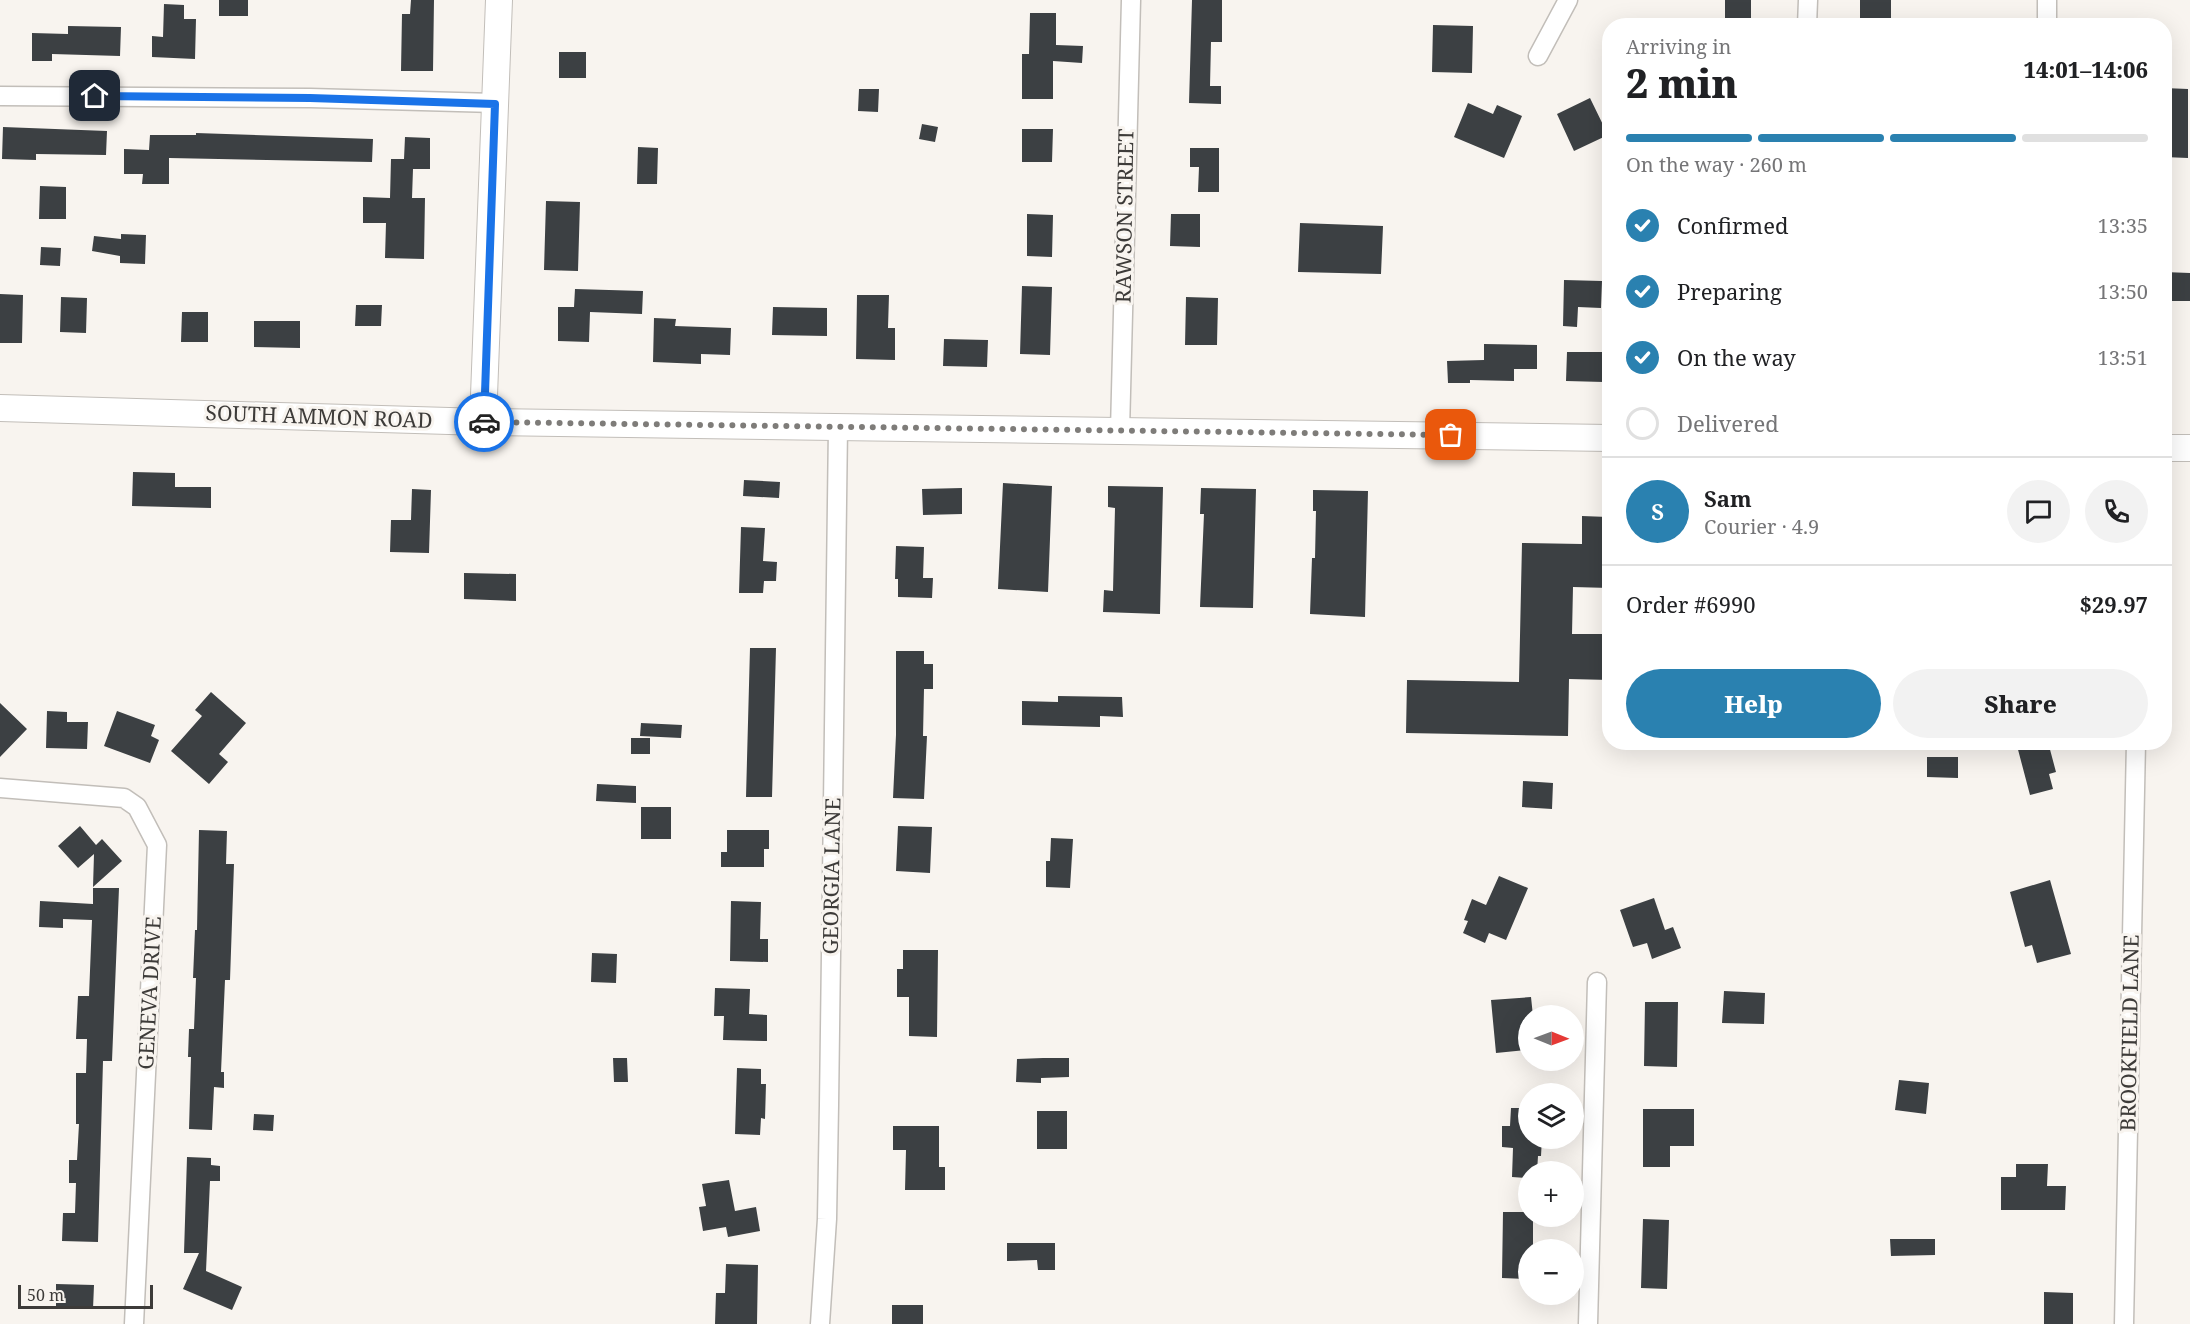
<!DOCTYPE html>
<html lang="en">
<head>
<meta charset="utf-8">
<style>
  body { margin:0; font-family:"Noto Serif",serif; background:#f2f2f2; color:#202124; height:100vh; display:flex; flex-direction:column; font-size:22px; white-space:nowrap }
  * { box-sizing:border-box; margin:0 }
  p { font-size:20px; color:#757577 }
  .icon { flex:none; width:33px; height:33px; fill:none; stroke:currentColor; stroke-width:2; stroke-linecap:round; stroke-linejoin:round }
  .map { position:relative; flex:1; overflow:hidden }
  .sheet { position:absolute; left:1602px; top:18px; width:570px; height:732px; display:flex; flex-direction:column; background:#fff; border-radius:24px; box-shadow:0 6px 24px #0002 }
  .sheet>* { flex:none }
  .needle { width:39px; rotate:91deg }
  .controls { position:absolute; left:1518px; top:1005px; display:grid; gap:12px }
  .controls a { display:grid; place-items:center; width:66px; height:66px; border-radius:50%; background:#fff; box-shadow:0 6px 24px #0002; font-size:30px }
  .scale { position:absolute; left:18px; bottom:15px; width:135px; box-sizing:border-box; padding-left:6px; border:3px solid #3d3b39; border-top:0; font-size:16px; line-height:21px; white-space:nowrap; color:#3d3b39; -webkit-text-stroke:4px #f8f4ef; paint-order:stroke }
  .pin { position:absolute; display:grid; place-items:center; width:51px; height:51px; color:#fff; margin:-26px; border-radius:12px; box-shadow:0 3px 9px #0006 }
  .courier { position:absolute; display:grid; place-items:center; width:60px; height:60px; margin:-30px; border:4px solid #1a73e8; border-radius:50%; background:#fff; color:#222; box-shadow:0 2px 8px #0007 }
  .head em { font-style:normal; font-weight:800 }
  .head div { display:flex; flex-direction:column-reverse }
  .head { display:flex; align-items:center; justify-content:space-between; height:102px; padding:0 24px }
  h1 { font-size:39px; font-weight:800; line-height:45px }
  .bar { display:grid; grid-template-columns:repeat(4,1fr); gap:9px 6px; align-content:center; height:72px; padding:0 24px }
  .bar i { height:8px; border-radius:4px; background:#e0e0e0 }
  .bar .active { background:#2a81b0 }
  .bar p { grid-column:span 4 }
  .line { display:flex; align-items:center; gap:15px; padding:0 24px; border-top:2px solid #e0e0e0 }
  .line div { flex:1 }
  .round { display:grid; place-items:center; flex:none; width:63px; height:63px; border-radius:32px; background:#f2f2f2 }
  ol { padding:0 24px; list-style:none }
  li { display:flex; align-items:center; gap:18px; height:66px }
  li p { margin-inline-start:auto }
  li .icon { padding:6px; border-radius:50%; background:#2a81b0; color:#fff; stroke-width:4 }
  li:last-child { color:#757577 }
  li i { width:33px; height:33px; border:3px solid #e0e0e0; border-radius:50% }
  .button { display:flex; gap:12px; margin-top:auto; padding:12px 24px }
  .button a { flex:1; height:69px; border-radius:36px; background:#2a81b0; color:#fff; font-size:24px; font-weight:800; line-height:69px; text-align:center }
  .button a+a { background:#f2f2f2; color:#202124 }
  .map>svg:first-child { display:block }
  .building { fill:#3c4043 }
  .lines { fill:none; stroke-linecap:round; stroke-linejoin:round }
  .street-casing { stroke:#c2beb9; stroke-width:21 }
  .secondary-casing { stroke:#c2beb9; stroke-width:28 }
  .street { stroke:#fff; stroke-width:18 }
  .secondary { stroke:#fff; stroke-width:26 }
  .done { stroke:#7e7c79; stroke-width:6; stroke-dasharray:0 10.8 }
  .route { stroke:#1a73e8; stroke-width:8 }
  .labels { text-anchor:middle; stroke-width:6; stroke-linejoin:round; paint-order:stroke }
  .street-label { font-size:21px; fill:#3d3b39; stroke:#f8f4ef }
</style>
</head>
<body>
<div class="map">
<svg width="2190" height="1324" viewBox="0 0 2190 1324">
  <rect width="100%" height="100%" fill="#f8f4ef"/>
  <path class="building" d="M219 0H248V16H219Z
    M411 0H434L433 71H401L402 14H410Z
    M1192 0H1222V42H1211L1210 86H1221V104L1189 103Z
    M1725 0H1751V25L1725 24Z
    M1860 0H1891V24H1860Z
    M164 4 184 5V19H196L195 59 152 57V36L163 37Z
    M1030 13H1056V45L1083 46 1082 63 1053 61V99H1022V54H1029Z
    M1433 25 1473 26 1472 73 1432 72Z
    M68 26 121 27 120 56 52 54V61H32V33L68 34Z
    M559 52H586V78H559Z
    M2164 88 2188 89V158L2164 157Z
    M859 89H879L878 112 858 111Z
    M1590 98 1608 135 1574 151 1557 114Z
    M1468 103 1493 114 1497 105 1522 116 1504 158 1454 137Z
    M922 124 938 127 935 142 919 139Z
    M3 127 107 131 106 155 36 154V160L2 159Z
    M1022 129H1053L1052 162H1022Z
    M196 133 373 139 372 162 169 158V184H142L143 174H124V149L149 150 150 135H196Z
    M405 137 430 138V169H413L412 198H425L424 259 385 258 386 223H363V197L390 198 391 159H404Z
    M638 147 658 148 657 184H637Z
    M1190 148H1219V192H1198L1199 167H1190Z
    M40 186 66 187V219H39Z
    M546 201 580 202 578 271 544 270Z
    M1027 214 1053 215 1052 257 1027 256Z
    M1171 214H1200V247L1170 246Z
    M1300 223 1383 226 1381 274 1298 272Z
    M121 234 146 235 145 264 120 263V256L92 251 94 236 121 239Z
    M41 247 61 248 60 266 40 265Z
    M2164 272 2190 273V301H2164Z
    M1564 280 1602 281 1601 308 1578 307 1577 327 1563 326Z
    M1022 286 1052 287 1050 355 1020 354Z
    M575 289 643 291 642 314 590 312 589 342 558 341V307H574Z
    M0 294 23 295 22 343H0Z
    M857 295H889L888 328H895V360L856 359Z
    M61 297 87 298 86 333 60 332Z
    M1186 297 1218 298 1217 345H1185Z
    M356 305H382L381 326H355Z
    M773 307 827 308V336L772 335Z
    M182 312H208V342H181Z
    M654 318 676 319 675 326 731 328 730 355 701 354V364L653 362Z
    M254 321H300V348L254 347Z
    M944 339 988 340 987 367 943 366Z
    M1484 344 1537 345V369H1514V381L1470 380V383H1448L1447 361 1484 360Z
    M1567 352H1604V382L1566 381Z
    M133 472 175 473V487H211V508L132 506Z
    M744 480 780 482 779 498 743 496Z
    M1003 483 1052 486 1048 592 998 589Z
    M1108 486 1163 487 1160 614 1103 612 1104 590 1113 591 1115 508 1108 507Z
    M962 488V514L923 515 922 489Z
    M1201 488 1256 489 1253 608 1200 607 1204 514H1200Z
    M412 489 431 490 429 553 390 552 391 520H411Z
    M1313 490 1368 491 1365 617 1310 614 1312 558H1315L1316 511H1313Z
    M1582 516 1608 517 1610 588 1573 587 1572 634H1610V680L1569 679 1568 736 1406 733 1407 680 1519 682 1522 543 1582 544Z
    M741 527 765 528 763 561 777 562 776 581H764L763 593H739Z
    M896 546 924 547 923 578H933L932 598 898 597V579H895Z
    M464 573 516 574V601L464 599Z
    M750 648H776L772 797H746Z
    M896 651H924V664H933V689H924L923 736H927L924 799 893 798 896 735Z
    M211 692 246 723 219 754 228 762 209 784 171 751 202 716 195 710Z
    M1058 696 1122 697 1123 717 1100 716V727L1022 725V701L1058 702Z
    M0 703 27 729 0 757Z
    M47 711 67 712V722H88L87 749 46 748Z
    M117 711 155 725 151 736 159 740 150 763 104 746Z
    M641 723 682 725 681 738 640 736Z
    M631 738H650V754H631Z
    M2016 742H2048L2056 772 2049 774 2053 789 2030 795Z
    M1927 757H1958V778L1927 777Z
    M1523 781 1553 783 1552 809 1522 807Z
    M597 784 636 786V803L596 801Z
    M641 807H671V839H641Z
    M80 826 96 845 102 839 122 861 93 887 94 854 78 868 58 846Z
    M898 826 932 827 930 873 896 871Z
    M199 830 227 831 226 864H234L230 980H225L221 1072H224V1088L214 1087 212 1130 189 1129 191 1057H188L189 1029H194L196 978H193L195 930H197Z
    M727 830H769V849H764V867H721V852H727Z
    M1051 838 1073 839 1070 888 1046 887V861H1050Z
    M1499 876 1528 888 1506 940 1489 933 1485 943 1463 933 1468 921 1464 920 1472 899 1486 905Z
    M2050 880 2071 954 2037 963 2032 945 2025 947 2010 892Z
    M93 888H119L112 1061H103L98 1242 62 1241 63 1213H75L76 1183H69V1160H77L79 1124H76V1073H86L87 1039H76L78 996H89L92 920 63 919V928L39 927 40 901 93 904Z
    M1654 898 1665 930 1673 927 1681 948 1652 959 1647 943 1633 947 1620 910Z
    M731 901 761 902 760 939H768V962L730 961Z
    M903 950H938L937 1037 909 1036V997H897V969H903Z
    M592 953 617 954 616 983 591 982Z
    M715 988 750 989 749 1014 767 1015V1041L723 1040 724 1016H714Z
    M1724 991 1765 993 1764 1024 1722 1023Z
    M1531 997 1533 1016H1528V1020H1523L1526 1050 1496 1053 1491 1000Z
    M1645 1002H1678L1677 1067 1644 1066Z
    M613 1058H627L628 1082H614Z
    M1043 1058H1069V1077L1041 1078V1083L1016 1082 1017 1059Z
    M737 1068 761 1069V1084H766L765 1119 761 1118 760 1135 735 1134Z
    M1899 1080 1929 1083 1926 1114 1895 1110Z
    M1511 1108H1528V1138H1542L1541 1156H1538L1537 1172H1528V1178L1512 1177 1513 1148 1502 1147V1126H1510Z
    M1643 1109H1694V1146H1670V1167H1643Z
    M1037 1111H1067V1149H1037Z
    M254 1114 274 1115 273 1131 253 1130Z
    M893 1126H939V1167H945V1190H905L906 1150H893Z
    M187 1157 211 1158V1165L220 1166V1181H210L206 1271 242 1287 232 1310 183 1289 199 1253H184Z
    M2016 1164H2048L2047 1186H2066L2065 1210H2001V1177H2016Z
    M729 1180 735 1211 756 1207 760 1231 728 1237 726 1227 703 1231 699 1207 706 1206 702 1184Z
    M1503 1212H1528V1216H1533V1250H1528V1279L1502 1278Z
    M1643 1219 1669 1220 1667 1289 1641 1288Z
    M1890 1239H1935V1255L1891 1256Z
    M1007 1243H1055V1270H1038L1037 1260 1007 1261Z
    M726 1264 758 1265 757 1324H715L716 1293H725Z
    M56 1284 94 1285 93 1309 56 1308Z
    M2044 1292 2073 1293V1324H2044Z
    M892 1305H923V1324H892Z"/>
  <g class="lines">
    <g class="street-casing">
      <path id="street" d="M1807 26 1808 0
        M2047 26V0
        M1538 56 1568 0
        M0 96 310 98 495 103
        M1120 431 1131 0
        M0 788 124 798 137 807 157 845 134 1324
        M820 1324 827 1219 829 1105 838 427
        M1588 1324 1597 982
        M2124 1324 2136 742"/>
    </g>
    <g class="secondary-casing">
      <path id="secondary" d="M0 408 483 422 1610 438
        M483 422 499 0
        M2164 448H2190"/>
    </g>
    <use href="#street" class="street"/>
    <use href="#secondary" class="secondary"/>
  </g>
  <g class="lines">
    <path class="done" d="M484 422 1451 435"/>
    <path class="route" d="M95 96 310 98 495 104 484 422"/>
  </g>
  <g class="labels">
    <g class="street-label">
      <text transform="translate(1125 216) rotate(-89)" y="7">RAWSON STREET</text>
      <text transform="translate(319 417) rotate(2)" y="7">SOUTH AMMON ROAD</text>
      <text transform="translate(832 876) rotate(-89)" y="7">GEORGIA LANE</text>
      <text transform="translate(150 993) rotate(-87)" y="7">GENEVA DRIVE</text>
      <text transform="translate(2130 1033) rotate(-89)" y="7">BROOKFIELD LANE</text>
    </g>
  </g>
</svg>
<div class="controls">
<a><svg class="needle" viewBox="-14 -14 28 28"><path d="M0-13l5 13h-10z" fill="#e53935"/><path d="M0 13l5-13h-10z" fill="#757577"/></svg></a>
<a><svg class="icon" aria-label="layers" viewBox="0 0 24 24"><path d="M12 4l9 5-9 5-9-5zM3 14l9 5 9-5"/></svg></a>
<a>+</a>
<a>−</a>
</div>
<div class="scale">50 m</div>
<div class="pin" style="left:1451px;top:435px;background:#ea580c"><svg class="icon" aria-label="bag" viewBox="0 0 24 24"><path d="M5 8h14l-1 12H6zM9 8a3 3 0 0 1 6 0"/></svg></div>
<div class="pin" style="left:95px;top:96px;background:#1f2937"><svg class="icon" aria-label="home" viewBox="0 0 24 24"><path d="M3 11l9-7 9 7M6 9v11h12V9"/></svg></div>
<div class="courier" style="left:484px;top:422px"><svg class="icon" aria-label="car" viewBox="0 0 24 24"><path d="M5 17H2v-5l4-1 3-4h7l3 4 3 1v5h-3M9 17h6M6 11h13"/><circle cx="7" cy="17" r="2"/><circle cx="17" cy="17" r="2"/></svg></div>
<section class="sheet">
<div class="head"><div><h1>2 min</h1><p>Arriving in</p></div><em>14:01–14:06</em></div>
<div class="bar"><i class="active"></i><i class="active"></i><i class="active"></i><i></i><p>On the way · 260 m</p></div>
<ol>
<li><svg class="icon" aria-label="check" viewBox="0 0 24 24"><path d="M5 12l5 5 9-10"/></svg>Confirmed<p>13:35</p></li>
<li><svg class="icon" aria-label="check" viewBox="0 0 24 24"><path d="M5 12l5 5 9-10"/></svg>Preparing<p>13:50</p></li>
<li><svg class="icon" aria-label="check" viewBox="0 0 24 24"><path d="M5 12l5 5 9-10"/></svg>On the way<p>13:51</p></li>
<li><i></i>Delivered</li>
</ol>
<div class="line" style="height:108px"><b class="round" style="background:#2a81b0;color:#fff">S</b><div><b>Sam</b><p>Courier · 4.9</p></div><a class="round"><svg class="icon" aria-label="chat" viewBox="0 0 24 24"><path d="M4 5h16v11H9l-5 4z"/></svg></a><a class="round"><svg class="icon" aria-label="phone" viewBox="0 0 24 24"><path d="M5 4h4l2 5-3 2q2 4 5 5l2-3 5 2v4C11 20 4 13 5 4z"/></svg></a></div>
<div class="line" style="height:78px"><div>Order #6990</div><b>$29.97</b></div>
<div class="button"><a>Help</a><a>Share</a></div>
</section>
</div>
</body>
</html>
